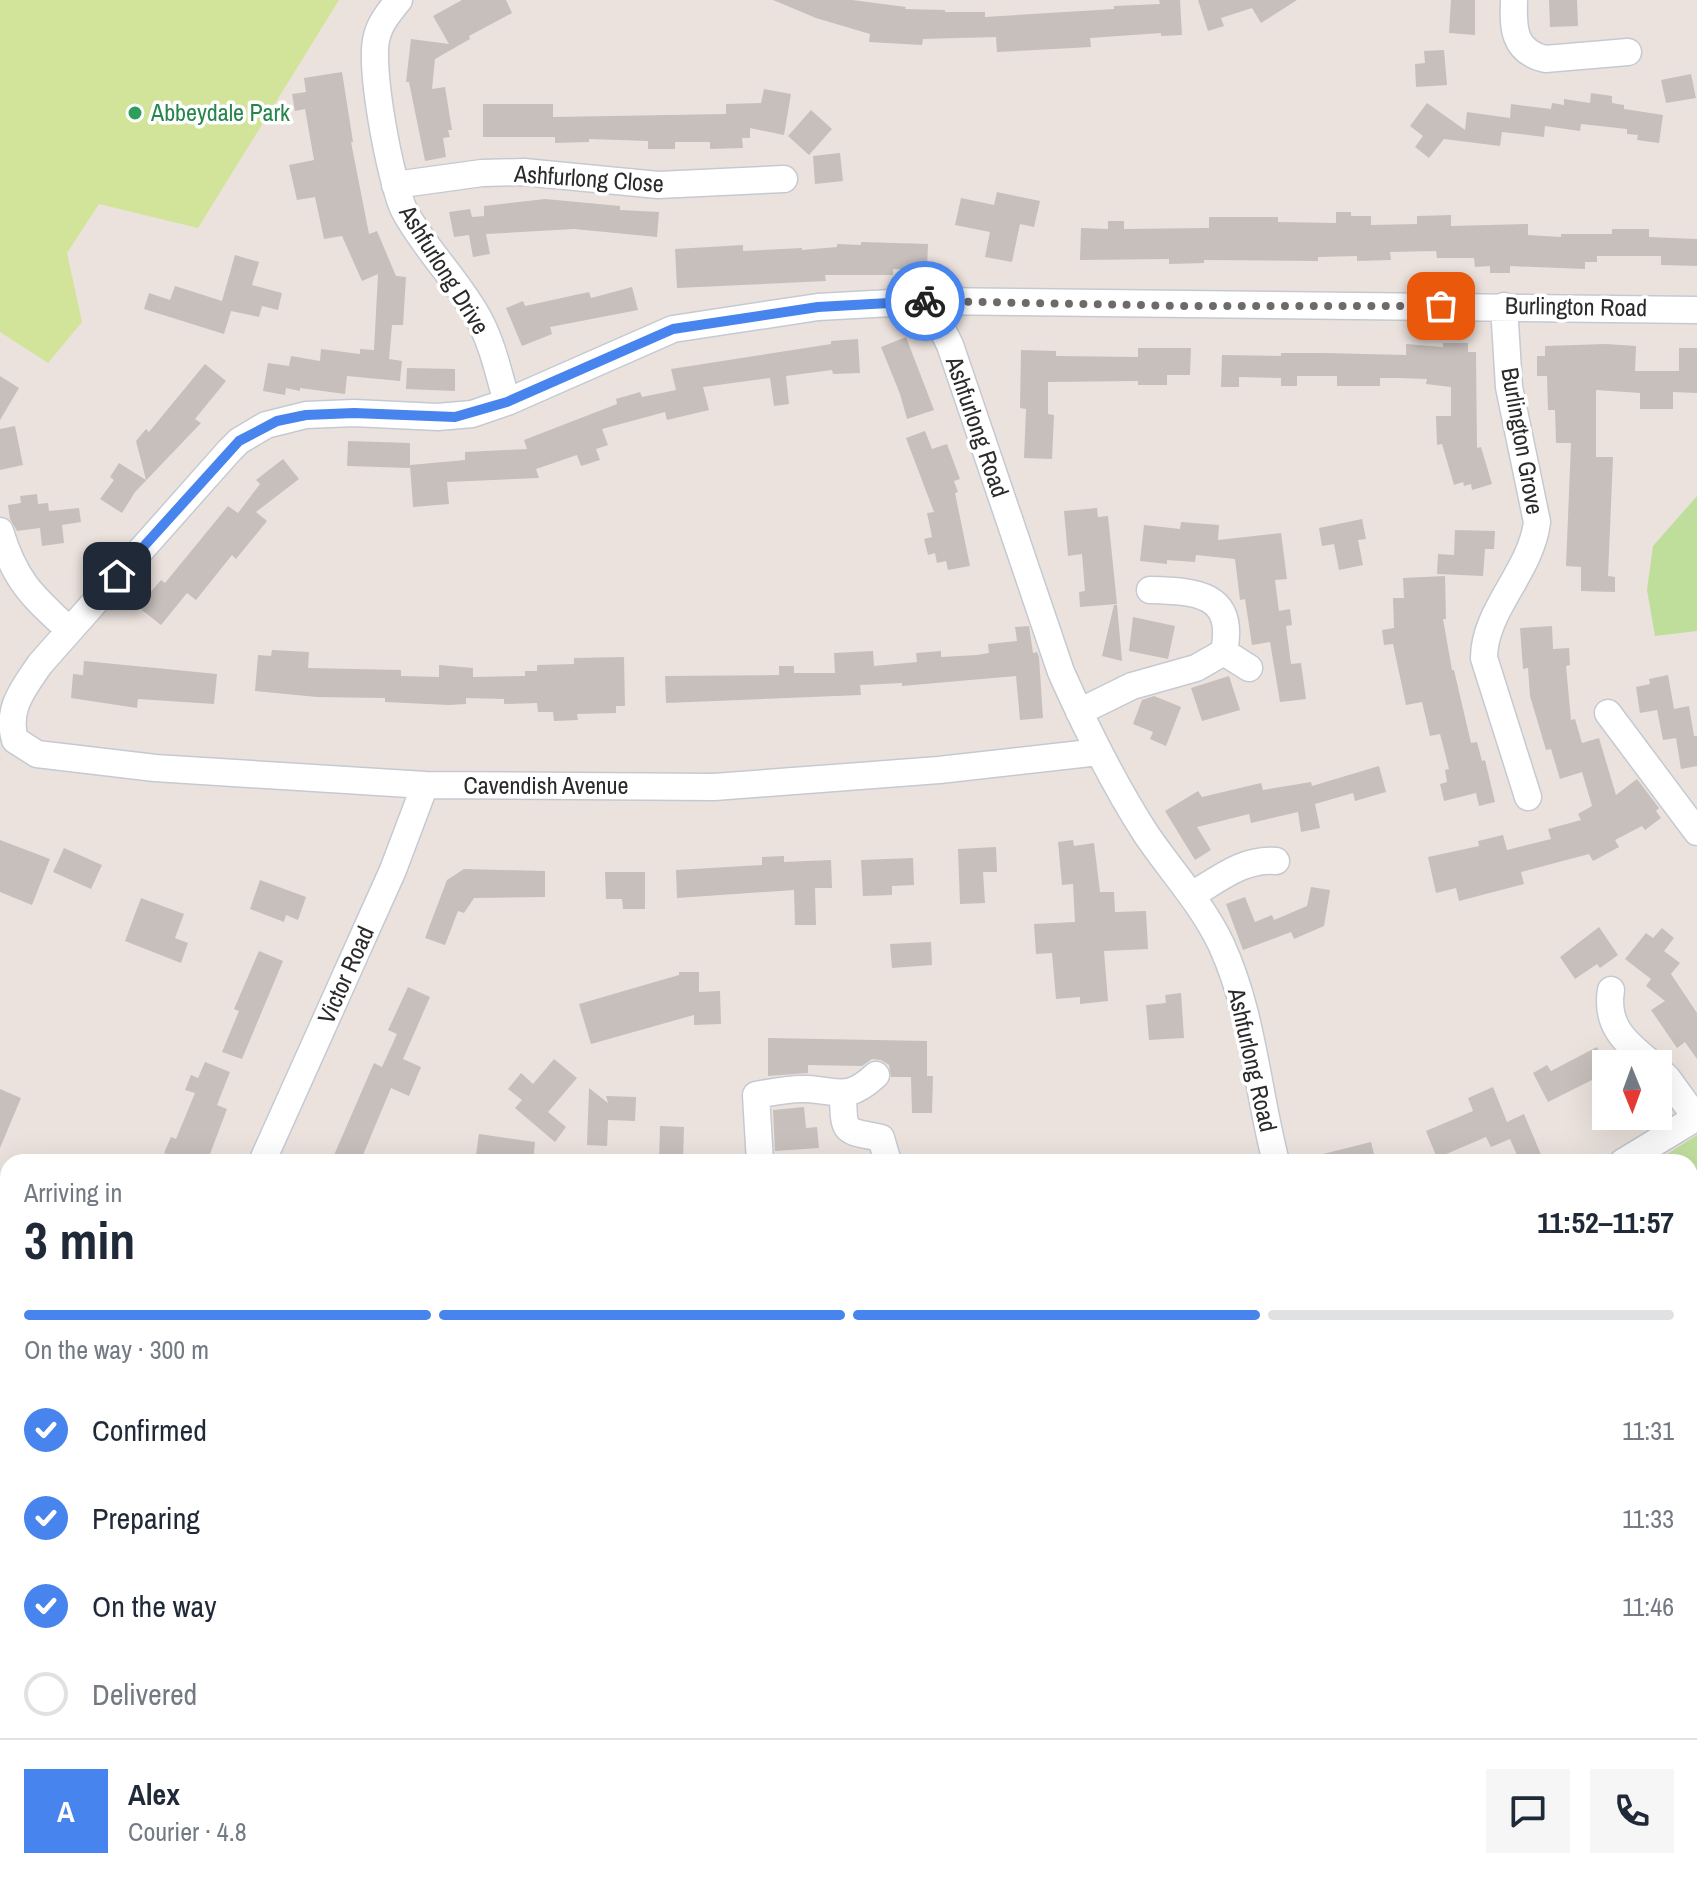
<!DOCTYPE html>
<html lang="en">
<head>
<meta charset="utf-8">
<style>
  body { margin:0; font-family:"Archivo Narrow",sans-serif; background:#f6f6f7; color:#1f2937; height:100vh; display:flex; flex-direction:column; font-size:30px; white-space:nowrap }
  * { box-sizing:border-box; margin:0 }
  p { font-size:26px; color:#747a83 }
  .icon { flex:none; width:44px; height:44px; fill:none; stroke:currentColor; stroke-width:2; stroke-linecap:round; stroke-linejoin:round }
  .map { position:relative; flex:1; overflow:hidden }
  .details { position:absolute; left:0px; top:1154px; width:1698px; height:746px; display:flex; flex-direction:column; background:#fff; border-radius:24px 24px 0 0; box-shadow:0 8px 32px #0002 }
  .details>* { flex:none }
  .needle { width:52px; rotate:179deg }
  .controls { position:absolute; left:1592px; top:1050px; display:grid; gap:16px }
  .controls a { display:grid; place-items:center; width:80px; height:80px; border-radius:0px; background:#fff; box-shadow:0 8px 32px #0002; font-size:40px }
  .pin { position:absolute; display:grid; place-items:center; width:68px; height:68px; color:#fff; margin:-34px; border-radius:16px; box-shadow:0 4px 12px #0006 }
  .courier { position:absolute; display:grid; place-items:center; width:80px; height:80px; margin:-40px; border:6px solid #4784ed; border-radius:50%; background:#fff; color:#222; box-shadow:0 2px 10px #0007 }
  .summary em { font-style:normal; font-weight:800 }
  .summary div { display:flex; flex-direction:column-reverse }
  .summary { display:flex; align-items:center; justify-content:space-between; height:136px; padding:0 24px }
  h1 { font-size:52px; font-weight:800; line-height:60px }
  .bar { display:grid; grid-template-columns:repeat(4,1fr); gap:12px 8px; align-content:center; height:96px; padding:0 24px }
  .bar i { height:10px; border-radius:6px; background:#e0e1e3 }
  .bar .current { background:#4784ed }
  .bar p { grid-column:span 4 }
  .line { display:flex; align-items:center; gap:20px; padding:0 24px; border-top:2px solid #e0e1e3 }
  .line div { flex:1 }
  .round { display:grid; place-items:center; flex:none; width:84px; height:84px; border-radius:0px; background:#f6f6f7 }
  ol { padding:0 24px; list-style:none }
  li { display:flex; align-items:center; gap:24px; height:88px }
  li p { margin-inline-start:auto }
  li .icon { padding:8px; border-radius:50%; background:#4784ed; color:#fff; stroke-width:4 }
  li:last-child { color:#747a83 }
  li i { width:44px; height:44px; border:4px solid #e0e1e3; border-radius:50% }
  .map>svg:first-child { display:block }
  .green { fill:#bfde9c }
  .pitch { fill:#d2e499 }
  .building { fill:#c6bfbc }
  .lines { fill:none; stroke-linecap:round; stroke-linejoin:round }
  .minor-casing { stroke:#c5cad2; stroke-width:29 }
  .minor { stroke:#fff; stroke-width:26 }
  .done { stroke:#6e6a69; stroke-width:8; stroke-dasharray:0 14.4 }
  .route { stroke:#4784ed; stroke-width:10 }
  .leisure-dot { fill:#2e9e5b; stroke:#fff; stroke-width:3 }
  .labels { text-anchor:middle; stroke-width:7; stroke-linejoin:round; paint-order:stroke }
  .leisure-label { font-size:24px; fill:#27864d; stroke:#fff; text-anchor:start }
  .street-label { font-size:24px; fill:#2a2a2a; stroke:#fff }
</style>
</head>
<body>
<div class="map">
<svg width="1697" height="1899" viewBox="0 0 1697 1899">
  <rect width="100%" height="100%" fill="#ebe2dd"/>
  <path class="green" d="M1697 496V631L1655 636 1647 590 1653 546Z
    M1697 1135V1223L1690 1230V1162H1655Z
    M383 1892H490L481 1899H385Z"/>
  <path class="pitch" d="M0 0H339L198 228 99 204 67 253 82 322 48 363 0 332Z"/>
  <path class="building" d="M462 0H506L512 13 469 36 470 39 435 59 432 89 445 87 452 130H448L450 137 443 138 446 157 425 161 409 82H406L411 39 449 44 433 16Z
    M773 0H852L906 7 905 9 945 10V12H985V17L1114 9V6L1160 4 1159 0H1180L1182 35 1161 36V33L1090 38 1091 47 997 52 996 37 923 39 922 45 869 42 870 34 816 18Z
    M1198 0H1297L1261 23 1252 8 1221 18 1224 26 1208 31Z
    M1451 0H1475V35L1449 33Z
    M1549 0H1577L1578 26 1550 27Z
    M1444 50 1447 85 1416 87 1415 64 1425 63 1424 51Z
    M342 72 353 142H351L369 234 377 231 396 276 406 277 403 325H392L389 359 402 361 400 381 347 376 345 394 300 388V391L286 388 285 395 263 391 268 363 289 366 291 356 320 361 321 349 360 354V349L374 350 378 274 362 281 342 236 324 239 315 197 297 200 289 165 314 160 305 109 295 111 292 94 306 92 304 78Z
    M1691 74 1696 98 1666 103 1661 80Z
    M764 89 791 94 784 135 750 128V138H742L743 148 710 149V142H675V149H648V141L589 139V142L555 143V137H483V104H553V117L726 114V104L761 103Z
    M1591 93 1612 96V103L1624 105V109L1663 115 1659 143 1637 140 1638 135 1627 134V129L1581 124 1580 131 1545 126 1544 137 1502 132 1500 146 1444 139 1429 158 1415 147 1423 136 1410 126 1427 103 1465 130 1467 112 1510 118 1511 104 1551 109 1552 103 1564 105V99L1590 103Z
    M811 110 832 129 809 155 788 136Z
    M840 153 843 181 815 184 813 156Z
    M997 192 1040 201 1034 227 1020 224 1012 262 985 257 990 232 955 225 961 198 994 205Z
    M545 199 620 206V210L659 212 657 237 574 229 486 234 490 254 473 257 469 235 454 237 449 212 470 209 472 217 484 216V206Z
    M1336 212H1351V216H1371V225L1417 224V216L1451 215V226L1528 224V235L1561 237V234H1612V229H1649V237L1697 239V266L1661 265V256H1597V262H1585V269L1510 266V273H1490V266L1475 267 1474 258H1437L1436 251 1390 252 1391 260 1357 261V256L1318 257V261L1204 260V263L1169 264V259L1080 260 1081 228 1108 229V221H1124V229L1209 228V217H1278V222L1336 223Z
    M861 242 928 244 927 270 893 269V275H825L826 281 677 288 675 249 743 245V251L802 248V250L837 247V244L861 245Z
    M235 255 259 262 252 285 282 293 278 310 262 306 259 317 231 311 224 334 144 309 149 293 170 300 175 286 222 301Z
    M632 287 638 310 550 327 552 334 522 346 506 308 523 301 525 306 589 292 591 298Z
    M906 337 934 410 907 419 900 394 881 347Z
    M858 339 860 373 833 374 832 370 786 376 789 404 774 406 770 378 703 387 709 410 667 420 665 412 602 429 608 445 596 449 600 460 581 466 577 455 536 469 539 478 447 482 449 504 413 507 410 465 465 460V452L527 449 524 440 617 404 616 399 640 392 642 397 676 390 671 369 831 344V341Z
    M1443 343H1468V352H1476L1477 448 1481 447 1492 484 1472 490 1471 484 1464 486 1463 482 1454 485 1442 444 1437 445 1436 416H1451V387L1426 384 1427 379 1399 378H1380V386H1337V376H1297V386H1281V378L1239 377V387H1221L1222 355 1281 356V353H1324L1406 355V344L1443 347Z
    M1606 344 1636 346 1635 371H1679V348H1697V393L1673 392V409H1640V393L1596 390V457H1613L1608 576 1615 577V592L1581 591V567L1566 566 1571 443H1556L1555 410H1548L1547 376H1537V356H1545V346Z
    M1138 348H1191L1190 375H1167V385H1138V381L1048 382V414L1054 415 1052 459 1024 458 1026 409 1020 408 1021 350 1056 351V356L1138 357Z
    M205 364 226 381 195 419 201 423 135 492 122 513 100 499 114 480 110 477 119 463 146 480 136 441 146 429 149 432Z
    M407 368 455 369V391L406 389Z
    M0 376 19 388 0 420Z
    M15 426 23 465 0 470V429Z
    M925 431 932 449 947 444 960 479 954 481 958 492 955 493 970 566 948 570 946 561 937 563 935 553 928 555 924 539 932 537 927 513 934 512 906 438Z
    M348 441 410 443V468L347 466Z
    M283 459 299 479 256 512 267 521 236 559 232 555 196 600 187 593 161 625 138 607 161 580 165 583 228 506 238 513 260 484 256 480Z
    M37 494 38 504 48 503 49 511 79 508 81 522 62 525 64 543 42 546 40 528 17 531 10 519 8 505 21 503 20 496Z
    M1097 508 1098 517 1108 516 1117 604 1080 607 1079 592 1085 591 1082 554 1068 556 1064 511Z
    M1362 519 1366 539 1358 540 1363 565 1339 570 1334 544 1322 546 1319 528Z
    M1181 522 1219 525 1218 540 1281 533 1287 579 1275 580 1279 611 1290 609 1292 625 1286 626 1291 664 1301 663 1306 699 1280 702 1270 642 1252 645 1245 599 1240 600 1235 559 1196 555 1195 562 1167 560V564L1140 561 1144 525 1180 529Z
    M1455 530 1495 531 1494 549H1485L1483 576 1437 574 1438 554 1454 555Z
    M1445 576 1446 619H1443L1452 670H1454L1471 743 1477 742 1482 761 1485 760 1495 802 1479 806 1476 793 1444 801 1440 784 1447 782 1445 770 1449 769 1440 734 1430 736 1422 702 1406 705 1393 644 1384 645 1382 630 1394 628 1393 598H1404L1403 578Z
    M1114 605H1117L1122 661 1102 656Z
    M1133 617 1175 626 1168 659 1129 651Z
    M1029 626 1033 653 1037 652 1039 657 1043 718 1020 720 1016 676 902 686V683L860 685 861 695 666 703 665 676 779 675V666H794V673H835L834 653 873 651 874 666 917 662 916 653 941 651V657L977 655 989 653 988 644 1017 641 1015 627Z
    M1552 626 1553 649 1569 648 1570 665 1566 666 1571 720 1575 719 1582 743 1599 738 1616 795 1637 779 1659 808 1656 811 1661 818 1645 830 1642 826 1615 840 1619 847 1593 861 1589 854 1521 872 1524 884 1459 901 1456 888 1436 893 1428 857 1479 846 1478 841 1503 835 1507 850 1551 839 1548 829 1581 820 1578 814 1592 806 1582 772 1560 779 1551 749 1546 750 1530 696 1528 668 1523 669 1520 628Z
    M272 650 309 652 308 668 401 670V676L439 677V665L473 668V677L525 676V671H537V665L574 664V658L624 657 625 706H616V713L577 714 578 720 554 721 553 712H538L537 703 504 704V699L466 698V704L449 705 385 702V698L317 697 255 691 258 655 271 656Z
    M84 661 217 674 214 704 138 699 137 708 71 698 73 674 83 675Z
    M1668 675 1674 709 1689 706 1694 736H1697V766L1681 769 1676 738 1663 740 1657 710 1640 713 1636 687 1650 684 1649 679Z
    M1229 676 1240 710 1202 721 1191 688Z
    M1154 696 1181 707 1166 746 1150 739 1153 732 1133 724 1142 700Z
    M1379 766 1386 792 1355 801 1353 793 1315 804 1320 828 1301 832 1298 812 1251 823 1249 814 1197 827 1211 850 1195 860 1165 811 1198 791 1202 797 1261 783 1263 790 1311 782 1312 786Z
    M0 840 50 859 32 905 0 892Z
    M1073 840 1074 846 1094 843 1100 892H1114L1115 912 1146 911 1148 949 1104 951 1108 1001 1080 1004V997L1056 999 1052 953 1036 954 1034 924 1075 922 1073 884 1062 885 1058 842Z
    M996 847 997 872H983L985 903 960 904 958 849Z
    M64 848 102 865 91 889 53 872Z
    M784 856V862L831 860 832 888H815L816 925H795L794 890 677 898 676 870 762 865V857Z
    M913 858 914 885 892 886V895L863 896 861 860Z
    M464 869 545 871V897L474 898 464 913 458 911 445 945 425 938 447 880Z
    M605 872H645V909H623L622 899H606Z
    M260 880 306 897 298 920 286 915 284 922 250 909Z
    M1311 887 1330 890 1324 926 1294 939 1291 932 1243 950 1226 904 1245 897 1255 922 1272 915 1274 920 1307 906Z
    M141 898 184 914 175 938 188 943 181 963 125 941Z
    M1599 927 1618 955 1600 968 1597 964 1575 979 1560 957Z
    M1662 928 1674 938 1664 951 1680 963 1671 974 1697 1013V1059L1685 1042 1677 1048 1651 1010 1665 1001 1646 986 1651 979 1625 959 1646 933 1653 938Z
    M931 942 932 965 892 968 890 944Z
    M259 951 283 961 242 1059 222 1052 239 1011 234 1009Z
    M679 972H699V992L720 991 721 1024 694 1025V1015L591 1044 579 1004 679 975Z
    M408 987 430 997 403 1059 421 1067 409 1096 391 1088 360 1162H331L374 1063 382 1067 397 1034 388 1030Z
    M1181 993 1184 1038 1149 1040 1146 1005 1166 1003 1165 995Z
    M768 1038 927 1041V1076H933L932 1113H912L911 1077H891L889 1065 881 1060 872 1059 862 1066 808 1065V1073L768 1076Z
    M1597 1047 1600 1053 1606 1051V1073L1548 1102 1533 1073 1547 1065 1551 1071Z
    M554 1059 577 1078 548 1112 566 1127 555 1142 515 1108 522 1100 508 1089 521 1073 533 1084Z
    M205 1062 230 1072 217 1105 227 1109 207 1162H186L164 1153 171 1137 176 1139 195 1093 185 1090 191 1075 198 1078Z
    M1493 1087 1507 1122 1524 1114 1542 1157 1530 1162H1520L1510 1139 1491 1147 1486 1137 1437 1158 1426 1131 1473 1111 1468 1098Z
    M589 1088 608 1103 606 1096 636 1097 635 1121 608 1120 607 1146 587 1145Z
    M0 1089 21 1098 0 1148Z
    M804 1107 806 1128 817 1127 819 1148 775 1151 773 1110Z
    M660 1126 684 1127 683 1162H659Z
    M479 1134 535 1142 533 1162H475Z
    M1371 1142 1376 1162H1316L1315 1156Z"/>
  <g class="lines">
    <g class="minor-casing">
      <path id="minor" d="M399 0C390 11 380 23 377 36 368 65 391 183 404 210 425 250 459 281 480 321 493 346 499 375 507 402
        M1514 0C1513 28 1513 51 1545 59L1628 52
        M395 185 482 173 524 172 658 185 784 179
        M928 301 1697 310
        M1504 306 1509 387 1537 522C1531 572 1484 610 1484 658L1528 797
        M0 531C15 581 32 596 69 630
        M1224 652 1249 668
        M1079 712 1132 686 1196 668 1224 652C1236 593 1196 591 1150 590
        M1608 713 1697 832
        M15 740C6 709 23 689 40 664L229 451 239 441 266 425 306 415 354 413 438 417 472 414 507 402 673 329 818 307 928 301 950 345 1061 672C1086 728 1113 783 1146 834 1171 871 1202 904 1221 944 1253 1013 1257 1089 1276 1162
        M15 740 37 754 155 768 425 785 714 787 939 770 1099 752
        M1192 895C1219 879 1244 858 1276 861
        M1611 990C1605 1026 1626 1043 1652 1064
        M1658 1069 1668 1079 1696 1118
        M843 1094C844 1135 843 1130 881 1138L888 1162
        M262 1162 393 870 425 785
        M760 1162 756 1095C772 1092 790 1088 807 1089 840 1091 848 1101 876 1075
        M1623 1162 1697 1117
        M0 1307 8 1308
        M0 1546 8 1551"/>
    </g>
    <use href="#minor" class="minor"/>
  </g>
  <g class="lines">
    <path class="done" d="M925 301 1188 306H1441"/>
    <path class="route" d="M117 576 239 441 277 421 306 415 354 413 455 417 507 402 673 329 818 307 925 301"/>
  </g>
  <circle class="leisure-dot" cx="135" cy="113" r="8"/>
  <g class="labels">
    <g class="leisure-label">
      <text x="151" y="121">Abbeydale Park</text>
    </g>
    <g class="street-label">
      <text transform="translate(589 179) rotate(4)" y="8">Ashfurlong Close</text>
      <text transform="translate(444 270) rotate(58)" y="8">Ashfurlong Drive</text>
      <text transform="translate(1576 307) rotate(1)" y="8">Burlington Road</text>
      <text transform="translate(977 427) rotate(71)" y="8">Ashfurlong Road</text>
      <text transform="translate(1522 441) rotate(80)" y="8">Burlington Grove</text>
      <text x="546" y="794">Cavendish Avenue</text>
      <text transform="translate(346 975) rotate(-66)" y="8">Victor Road</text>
      <text transform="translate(1252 1060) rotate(77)" y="8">Ashfurlong Road</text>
    </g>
  </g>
</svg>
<div class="controls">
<a><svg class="needle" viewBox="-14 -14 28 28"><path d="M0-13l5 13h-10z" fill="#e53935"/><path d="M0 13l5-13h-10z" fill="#747a83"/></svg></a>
</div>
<div class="pin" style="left:1441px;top:306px;background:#ea580c"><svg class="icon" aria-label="bag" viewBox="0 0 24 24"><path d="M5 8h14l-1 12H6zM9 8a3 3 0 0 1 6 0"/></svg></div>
<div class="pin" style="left:117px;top:576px;background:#1f2937"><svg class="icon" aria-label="home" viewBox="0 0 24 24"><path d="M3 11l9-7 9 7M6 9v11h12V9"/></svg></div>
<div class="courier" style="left:925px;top:301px"><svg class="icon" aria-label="bike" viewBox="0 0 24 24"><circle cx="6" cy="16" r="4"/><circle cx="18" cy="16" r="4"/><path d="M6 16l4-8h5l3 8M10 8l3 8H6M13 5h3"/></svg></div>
<section class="details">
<div class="summary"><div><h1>3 min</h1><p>Arriving in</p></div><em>11:52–11:57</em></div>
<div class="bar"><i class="current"></i><i class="current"></i><i class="current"></i><i></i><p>On the way · 300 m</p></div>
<ol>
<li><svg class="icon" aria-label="check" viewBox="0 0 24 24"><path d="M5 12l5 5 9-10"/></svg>Confirmed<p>11:31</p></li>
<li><svg class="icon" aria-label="check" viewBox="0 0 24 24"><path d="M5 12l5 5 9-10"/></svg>Preparing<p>11:33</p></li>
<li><svg class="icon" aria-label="check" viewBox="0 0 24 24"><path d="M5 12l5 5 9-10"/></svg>On the way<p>11:46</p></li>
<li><i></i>Delivered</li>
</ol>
<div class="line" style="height:144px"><b class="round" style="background:#4784ed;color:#fff">A</b><div><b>Alex</b><p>Courier · 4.8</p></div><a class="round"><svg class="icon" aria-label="chat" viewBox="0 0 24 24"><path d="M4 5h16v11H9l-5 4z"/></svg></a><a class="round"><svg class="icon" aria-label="phone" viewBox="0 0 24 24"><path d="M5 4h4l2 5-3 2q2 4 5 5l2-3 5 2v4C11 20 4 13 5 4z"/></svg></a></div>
</section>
</div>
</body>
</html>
